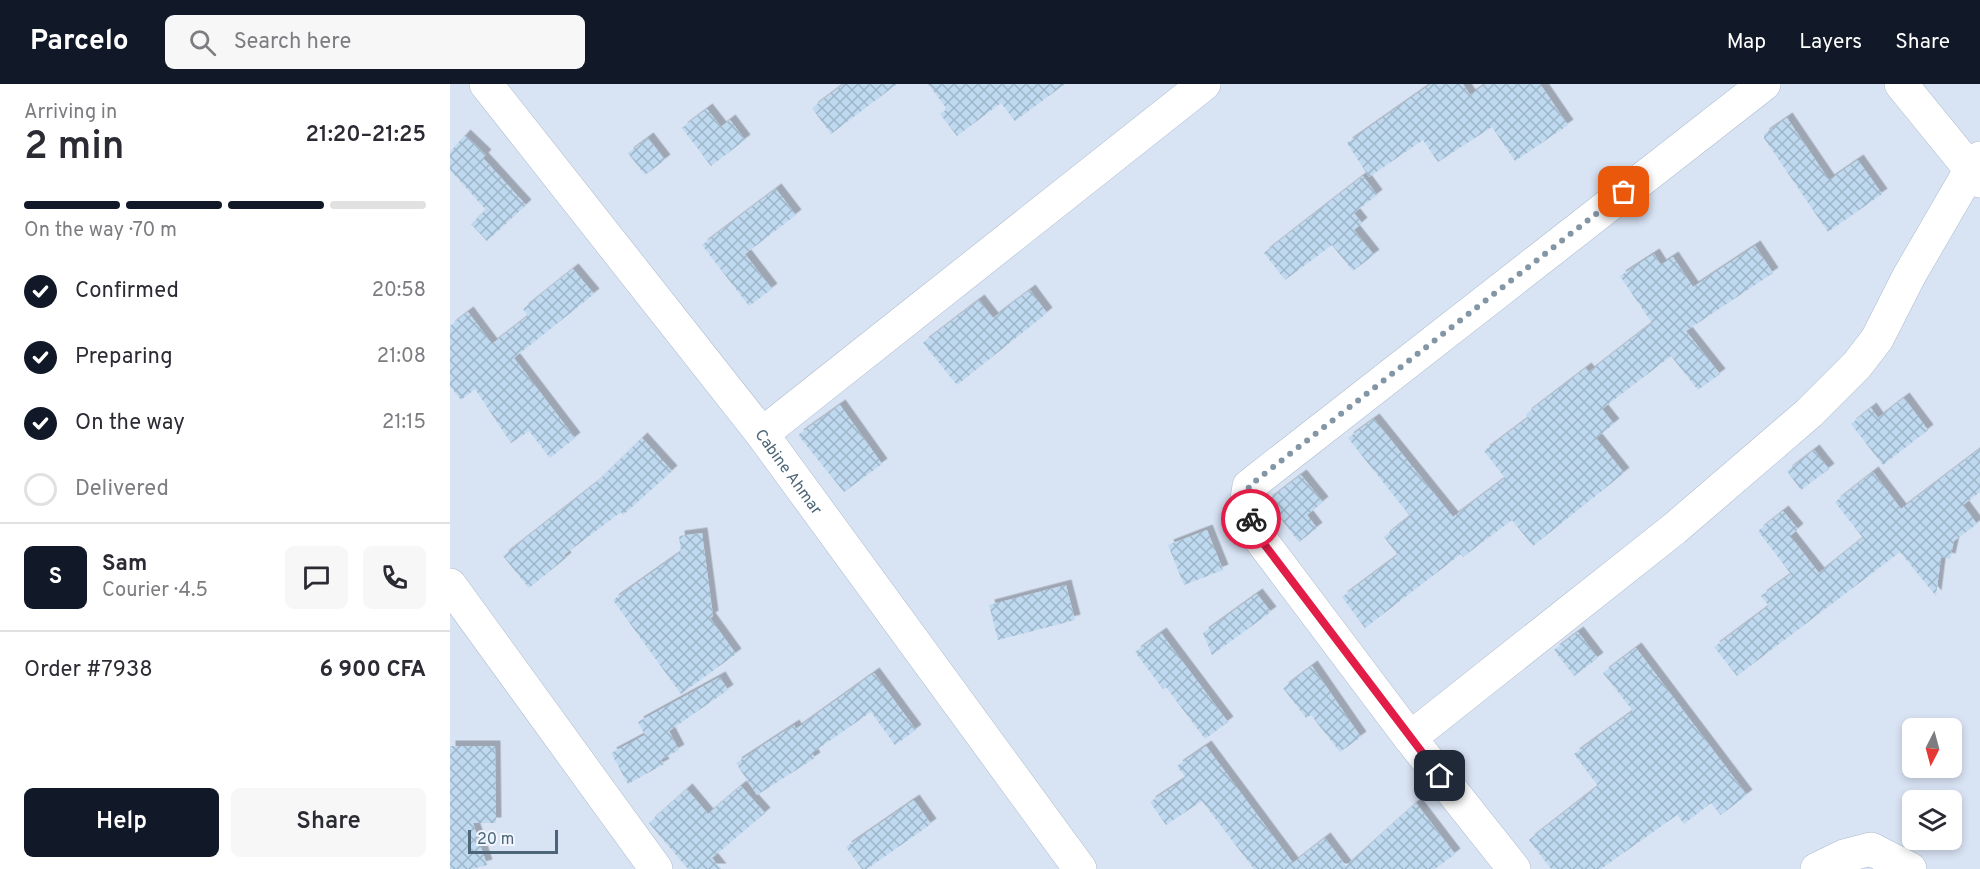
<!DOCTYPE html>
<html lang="en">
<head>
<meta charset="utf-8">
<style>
  body { margin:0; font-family:Overpass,sans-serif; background:#f7f7f7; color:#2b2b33; height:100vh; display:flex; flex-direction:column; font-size:22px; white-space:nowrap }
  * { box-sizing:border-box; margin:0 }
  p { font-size:20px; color:#7c7c81 }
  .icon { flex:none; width:33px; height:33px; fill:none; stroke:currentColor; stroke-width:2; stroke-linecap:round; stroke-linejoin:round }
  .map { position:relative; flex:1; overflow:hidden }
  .sheet { display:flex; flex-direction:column; background:#fff; width:450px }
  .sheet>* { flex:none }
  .needle { width:39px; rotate:186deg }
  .tools { position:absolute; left:1452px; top:634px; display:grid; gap:12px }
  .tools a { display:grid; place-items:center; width:60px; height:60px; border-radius:9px; background:#fff; box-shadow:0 3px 9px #0003; font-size:30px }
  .scale { position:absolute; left:18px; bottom:15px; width:90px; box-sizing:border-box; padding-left:6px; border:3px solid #4c6677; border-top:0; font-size:16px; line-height:21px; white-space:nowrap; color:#4c6677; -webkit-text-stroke:4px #f0f5ff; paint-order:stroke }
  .pin { position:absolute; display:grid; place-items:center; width:51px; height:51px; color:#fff; margin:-26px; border-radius:12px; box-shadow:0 3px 9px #0006 }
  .courier { position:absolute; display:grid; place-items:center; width:60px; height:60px; margin:-30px; border:4px solid #e11d48; border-radius:50%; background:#fff; color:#222; box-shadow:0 2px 8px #0007 }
  .overview em { font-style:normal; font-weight:600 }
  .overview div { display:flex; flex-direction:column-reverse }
  .overview { display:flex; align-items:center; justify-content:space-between; height:102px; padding:0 24px }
  h1 { font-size:39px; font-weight:600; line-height:45px }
  .bar { display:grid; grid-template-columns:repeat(4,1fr); gap:9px 6px; align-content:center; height:72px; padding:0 24px }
  .bar i { height:8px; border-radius:4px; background:#e1e1e2 }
  .bar .on { background:#111827 }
  .bar p { grid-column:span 4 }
  .line { display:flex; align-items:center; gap:15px; padding:0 24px; border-top:2px solid #e1e1e2 }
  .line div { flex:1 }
  .round { display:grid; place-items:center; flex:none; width:63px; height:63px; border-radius:9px; background:#f7f7f7 }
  ol { padding:0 24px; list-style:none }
  li { display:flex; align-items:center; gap:18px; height:66px }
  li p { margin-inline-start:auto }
  li .icon { padding:6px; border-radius:50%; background:#111827; color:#fff; stroke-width:4 }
  li:last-child { color:#7c7c81 }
  li i { width:33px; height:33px; border:3px solid #e1e1e2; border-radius:50% }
  .primary-button { display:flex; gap:12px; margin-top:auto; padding:12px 24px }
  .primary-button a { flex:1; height:69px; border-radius:9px; background:#111827; color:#fff; font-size:24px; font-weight:600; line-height:69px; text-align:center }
  .primary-button a+a { background:#f7f7f7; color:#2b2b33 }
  header { display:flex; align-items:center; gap:36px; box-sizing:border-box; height:84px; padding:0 30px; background:#111827; color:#fff }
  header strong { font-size:28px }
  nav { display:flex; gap:33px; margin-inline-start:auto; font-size:21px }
  .search { width:420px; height:54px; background:#f7f7f7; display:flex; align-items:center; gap:15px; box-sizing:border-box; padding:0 21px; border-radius:9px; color:#7c7c81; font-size:22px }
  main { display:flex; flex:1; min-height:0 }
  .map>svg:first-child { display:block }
  .residential { fill:#d8e3f4; fill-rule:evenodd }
  .building { fill:url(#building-cross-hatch); filter:url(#shadow) }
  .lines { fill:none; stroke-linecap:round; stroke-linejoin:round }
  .minor-casing { stroke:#acbccd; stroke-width:34 }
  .minor { stroke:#fff; stroke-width:33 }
  .done { stroke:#8396a6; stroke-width:6; stroke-dasharray:0 10.8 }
  .route { stroke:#e11d48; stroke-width:8 }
  .labels { text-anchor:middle; stroke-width:4.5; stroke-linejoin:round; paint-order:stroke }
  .street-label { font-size:16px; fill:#4c6677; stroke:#f0f5ff }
</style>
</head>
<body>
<header>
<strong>Parcelo</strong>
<div class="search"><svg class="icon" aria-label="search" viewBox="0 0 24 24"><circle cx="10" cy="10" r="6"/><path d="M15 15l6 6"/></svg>Search here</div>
<nav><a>Map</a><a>Layers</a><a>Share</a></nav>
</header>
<main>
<section class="sheet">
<div class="overview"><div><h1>2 min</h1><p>Arriving in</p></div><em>21:20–21:25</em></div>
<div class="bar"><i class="on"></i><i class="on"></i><i class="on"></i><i></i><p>On the way · 70 m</p></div>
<ol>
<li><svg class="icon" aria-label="check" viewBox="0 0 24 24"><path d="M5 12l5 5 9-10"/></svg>Confirmed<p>20:58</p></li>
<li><svg class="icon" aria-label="check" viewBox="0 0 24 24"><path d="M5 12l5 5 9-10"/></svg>Preparing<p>21:08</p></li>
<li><svg class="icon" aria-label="check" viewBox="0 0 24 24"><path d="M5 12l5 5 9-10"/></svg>On the way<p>21:15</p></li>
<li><i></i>Delivered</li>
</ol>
<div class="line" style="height:108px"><b class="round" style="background:#111827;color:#fff">S</b><div><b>Sam</b><p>Courier · 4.5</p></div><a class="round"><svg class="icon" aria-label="chat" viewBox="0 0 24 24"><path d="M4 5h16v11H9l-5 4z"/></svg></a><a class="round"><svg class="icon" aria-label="phone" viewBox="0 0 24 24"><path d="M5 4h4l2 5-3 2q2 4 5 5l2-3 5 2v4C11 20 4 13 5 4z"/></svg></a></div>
<div class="line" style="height:78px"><div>Order #7938</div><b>6 900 CFA</b></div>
<div class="primary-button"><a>Help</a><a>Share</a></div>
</section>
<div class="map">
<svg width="1530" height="785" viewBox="0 0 1530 785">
  <defs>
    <pattern id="building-cross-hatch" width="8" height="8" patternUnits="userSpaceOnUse" patternTransform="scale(1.5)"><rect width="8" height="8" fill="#bfdaf0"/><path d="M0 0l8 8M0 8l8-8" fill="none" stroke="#9db5c7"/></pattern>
    <filter id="shadow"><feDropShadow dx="5.5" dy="-5.5" stdDeviation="0" flood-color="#0004"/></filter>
  </defs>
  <rect width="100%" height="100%" fill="#e9f0fc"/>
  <path class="residential" d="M0 0H1530V785H0ZM1462 645H1502V684H1462ZM1462 717H1502V756H1462Z"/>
  <path class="building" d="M394 0H447L381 50 362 24Z
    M478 0H615L565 37 551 19 507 52 490 30 497 25Z
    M981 0H1013L1020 11 1036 0H1090L1118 41 1065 77 1042 43 988 78 973 56 919 93 897 59Z
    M257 25 271 43 280 36 295 56 261 82 232 44Z
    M1337 34 1379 96 1408 76 1432 110 1378 148 1314 54V50Z
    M15 51 36 71 33 74 76 121 37 157 21 140 36 126 0 86V68Z
    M198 54 215 76 195 91 178 69Z
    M913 92 927 111 904 129 912 139 904 146 924 171 903 187 882 161 835 196 814 169Z
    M326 105 346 131 295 170 322 205 299 222 252 161Z
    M1305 162 1323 189 1236 247 1270 290 1248 306 1221 272 1152 325 1164 340 1146 354 1174 389 1083 462 1062 436 1013 473 1011 470 915 544 892 513 948 471 934 453 960 432 898 354 924 335 1003 433 1055 394 1034 367 1078 334 1076 330 1136 284 1139 288 1202 239 1170 192 1204 170 1211 181 1223 173 1243 203Z
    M123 185 144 210 64 274 125 354 100 374 79 347 61 359 25 305 11 316 0 302V242L18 228 42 260 78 232 73 225Z
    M580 206 597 229 507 301 473 259 529 216 543 234Z
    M1454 314 1478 346 1433 381 1401 340 1421 324 1428 334Z
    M390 321 432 380 394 408 348 351Z
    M192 354 222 387 173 431 171 428 114 471 116 474 79 504 53 472 145 400Z
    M1530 365V408L1513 421 1527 440 1504 457 1500 475 1491 473 1486 512 1450 468 1287 592 1264 563 1319 522 1311 512 1341 490 1308 447 1333 427 1348 445 1340 452 1369 489 1413 454 1385 418 1423 388 1451 425Z
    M1364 366 1379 385 1351 406 1337 387Z
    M851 391 873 418 857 431 867 444 849 458 817 417Z
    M757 446 773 486 734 501 718 461Z
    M252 449 263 532 260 534 286 570 231 610 163 516 231 468 229 452Z
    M616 501 625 536 548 556 539 521Z
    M807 510 821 528 762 571 753 549Z
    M1128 548 1148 574 1124 592 1104 566Z
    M711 549 778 638 755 655 716 603 713 605 685 568Z
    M1186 564 1297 711 1271 731 1261 719 1234 740 1227 731 1151 785H1101L1079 756 1148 702 1124 670 1183 627 1153 589Z
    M862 582 911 653 890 668 861 631 856 634 833 604Z
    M424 589 466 646 445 661 421 628 362 669 365 674 307 711 286 679 344 641 346 645Z
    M270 593 278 606 219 647 229 666 211 676 214 680 178 700 161 669 195 651 188 638Z
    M0 662H45L46 739H23L37 781 22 785H0Z
    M756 662 843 779 875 754 896 782 966 719 1005 770 985 785H804L752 717 716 741 700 718 736 694 727 682Z
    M291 702 315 729 262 774 271 785H238L199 739 237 705 258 730Z
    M464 716 481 740 417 785H412L396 763Z"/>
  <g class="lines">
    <g class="minor-casing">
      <g id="minor">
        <path id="s1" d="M36 0 312 350 630 785"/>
        <path d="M1451 0 1530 97"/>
        <path d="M312 350 754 0"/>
        <path d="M0 501 206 785"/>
        <path d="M960 654 811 456 796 422 799 402 1314 0"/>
        <path d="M1064 785 960 654 1224 445 1359 329 1407 281 1427 255 1459 192 1521 85 1530 74"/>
        <path d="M1367 785 1394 772 1421 765 1460 785"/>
      </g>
    </g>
    <use href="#minor" class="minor"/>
  </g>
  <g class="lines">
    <path class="done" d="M801 435 796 422 799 402 1174 108"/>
    <path class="route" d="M801 435 811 456 990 692"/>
  </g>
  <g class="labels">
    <g class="street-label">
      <text dy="6" stroke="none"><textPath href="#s1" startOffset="492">Cabine Ahmar</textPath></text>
    </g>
  </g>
</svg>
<div class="tools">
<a><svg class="needle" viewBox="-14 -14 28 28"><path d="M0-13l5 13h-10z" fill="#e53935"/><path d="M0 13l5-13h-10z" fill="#7c7c81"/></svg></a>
<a><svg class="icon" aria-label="layers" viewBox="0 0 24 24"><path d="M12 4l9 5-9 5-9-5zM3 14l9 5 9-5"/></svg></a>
</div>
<div class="scale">20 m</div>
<div class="pin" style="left:1174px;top:108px;background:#ea580c"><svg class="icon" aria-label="bag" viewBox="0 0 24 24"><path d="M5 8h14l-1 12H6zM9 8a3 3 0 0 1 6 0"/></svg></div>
<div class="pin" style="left:990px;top:692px;background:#1f2937"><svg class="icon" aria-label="home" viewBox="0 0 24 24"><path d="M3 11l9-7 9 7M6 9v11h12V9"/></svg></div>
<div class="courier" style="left:801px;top:435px"><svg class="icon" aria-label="bike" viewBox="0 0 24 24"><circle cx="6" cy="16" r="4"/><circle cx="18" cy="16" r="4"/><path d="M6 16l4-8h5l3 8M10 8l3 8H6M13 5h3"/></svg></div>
</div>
</main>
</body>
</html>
